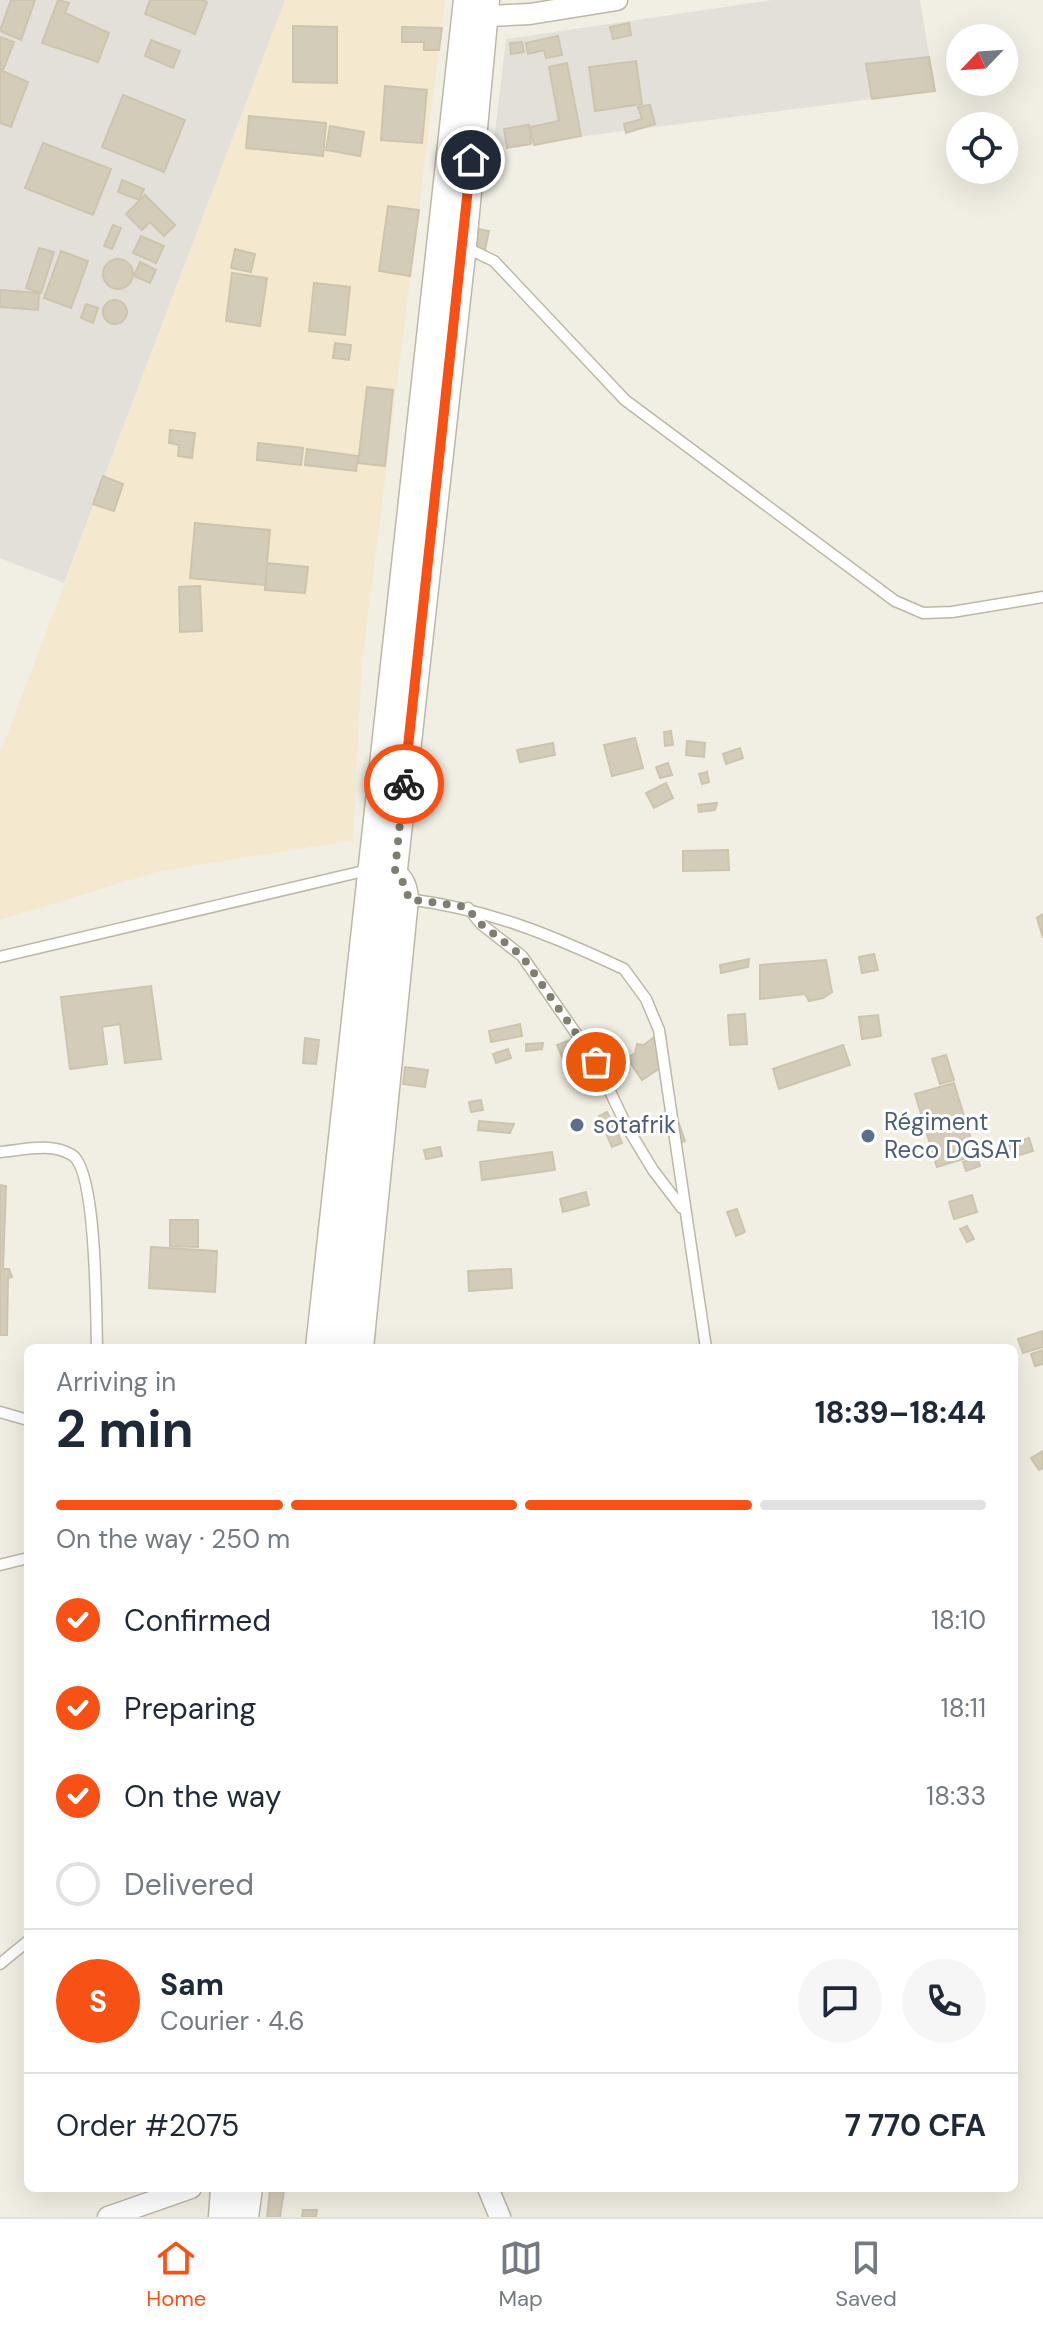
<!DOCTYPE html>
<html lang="en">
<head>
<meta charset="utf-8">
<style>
  body { margin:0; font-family:"DM Sans",sans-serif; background:#f6f6f7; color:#1f2937; height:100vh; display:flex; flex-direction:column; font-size:30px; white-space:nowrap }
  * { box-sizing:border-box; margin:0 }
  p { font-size:26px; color:#747a83 }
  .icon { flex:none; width:44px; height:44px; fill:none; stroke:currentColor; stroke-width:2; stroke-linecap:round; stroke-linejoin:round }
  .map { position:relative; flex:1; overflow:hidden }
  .details { position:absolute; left:24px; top:1344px; width:994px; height:848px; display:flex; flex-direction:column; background:#fff; border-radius:12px; box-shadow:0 8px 32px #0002 }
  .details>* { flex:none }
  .needle { width:52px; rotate:245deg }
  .fabs { position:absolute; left:946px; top:24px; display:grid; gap:16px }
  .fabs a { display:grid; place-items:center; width:72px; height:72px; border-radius:50%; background:#fff; box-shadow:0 8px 32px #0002; font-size:40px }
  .pin { position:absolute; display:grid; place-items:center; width:68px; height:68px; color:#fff; margin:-34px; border:4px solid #fff; border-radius:50%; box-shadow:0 2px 8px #0007 }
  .courier { position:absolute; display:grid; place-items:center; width:80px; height:80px; margin:-40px; border:6px solid #f75115; border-radius:50%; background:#fff; color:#222; box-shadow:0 2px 10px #0007 }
  .overview em { font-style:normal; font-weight:700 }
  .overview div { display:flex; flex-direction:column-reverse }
  .overview { display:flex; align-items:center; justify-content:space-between; height:136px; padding:0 32px }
  h1 { font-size:52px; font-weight:700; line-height:60px }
  .bar { display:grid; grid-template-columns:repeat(4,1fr); gap:12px 8px; align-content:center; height:96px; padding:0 32px }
  .bar i { height:10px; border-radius:6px; background:#e0e1e3 }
  .bar .active { background:#f75115 }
  .bar p { grid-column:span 4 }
  .line { display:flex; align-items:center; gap:20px; padding:0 32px; border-top:2px solid #e0e1e3 }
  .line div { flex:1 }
  .round { display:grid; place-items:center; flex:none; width:84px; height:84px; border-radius:42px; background:#f6f6f7 }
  ol { padding:0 32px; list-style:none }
  li { display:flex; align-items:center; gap:24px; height:88px }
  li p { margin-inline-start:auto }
  li .icon { padding:8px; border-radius:50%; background:#f75115; color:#fff; stroke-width:4 }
  li:last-child { color:#747a83 }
  li i { width:44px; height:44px; border:4px solid #e0e1e3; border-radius:50% }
  .tab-bar { display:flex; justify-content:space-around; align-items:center; height:112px; border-top:2px solid #e0e1e3; background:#fff; font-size:22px; color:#747a83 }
  .tab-bar a { display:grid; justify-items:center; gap:4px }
  .tab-bar .active { color:#f75115 }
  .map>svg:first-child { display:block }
  .commercial { fill:#f4e8ce }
  .industrial { fill:#e3e0d9 }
  .building { fill:#d3ccb9; stroke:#cdc4ad; stroke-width:2 }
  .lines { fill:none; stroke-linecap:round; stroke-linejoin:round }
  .service-casing { stroke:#bdb7a6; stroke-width:13 }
  .minor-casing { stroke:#bdb7a6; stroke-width:23 }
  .tertiary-casing { stroke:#bdb7a6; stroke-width:29 }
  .service { stroke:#fff; stroke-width:10 }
  .minor { stroke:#fff; stroke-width:20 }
  .tertiary { stroke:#fff; stroke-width:26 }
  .done { stroke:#807d71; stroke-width:8; stroke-dasharray:0 14.4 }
  .route { stroke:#f75115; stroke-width:10 }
  .service-dot { fill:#5c6f8a; stroke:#fff; stroke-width:3 }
  .labels { text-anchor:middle; stroke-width:6; stroke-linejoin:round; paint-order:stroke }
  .service-label { font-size:24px; fill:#4e5e75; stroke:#fff; text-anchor:start }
</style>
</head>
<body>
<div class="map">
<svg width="1043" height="2217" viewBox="0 0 1043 2217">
  <rect width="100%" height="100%" fill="#f1efe3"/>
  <path class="commercial" d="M285 0H445L362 663 353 840 157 872 0 920V754Z"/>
  <path class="industrial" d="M0 0H285L64 583 0 558Z
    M772 0H920L935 91 493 148 506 39Z"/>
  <path class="building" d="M11 0H35L21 40 0 31Z
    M58 0 69 3 65 13 109 33 98 62 42 43Z
    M150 0H203L207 2 195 34 145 14Z
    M629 23 631 35 613 39 610 27Z
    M293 26 337 27V83L293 82Z
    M402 27 442 28 439 50H424V42H402Z
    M558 36 562 55 546 58 544 50 528 54 526 43Z
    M0 37 14 42 3 70 0 69Z
    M151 40 180 51 173 68 145 56Z
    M522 42 524 52 511 54 510 43Z
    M929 57 935 91 872 99 866 64Z
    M636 61 642 104 595 111 589 67Z
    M567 63 581 136 534 145 530 127 559 121 549 67Z
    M0 70 28 82 11 127 0 123Z
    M385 86 427 90 422 143 381 140Z
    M123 95 185 120 164 172 102 147Z
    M650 105 655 124 626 133 624 124 642 119 638 107Z
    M249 116 326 123 323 156 246 148Z
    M529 125 531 144 507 148 504 129Z
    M330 126 364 132 360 156 326 150Z
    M43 143 111 169 93 215 25 188Z
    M122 180 144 189 139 200 118 192Z
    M145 195 175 225 164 236 150 222 142 230 126 214Z
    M388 206 419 210 410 276 379 271Z
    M113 225 121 228 112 249 104 246Z
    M478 229 489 231 485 250 474 247Z
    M141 236 164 246 156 263 133 253Z
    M39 248 54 252 41 293 26 288Z
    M235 249 255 254 251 272 231 268Z
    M61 251 88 261 71 308 44 298Z
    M103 274a15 15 0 1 1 30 0a15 15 0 1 1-30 0Z
    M140 262 156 270 150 283 134 276Z
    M232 273 267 278 260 326 226 321Z
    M314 283 350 287 345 335 309 331Z
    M0 290 39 293 38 310 0 307Z
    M103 312a12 12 0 1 1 24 0a12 12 0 1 1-24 0Z
    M86 304 98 308 93 323 81 318Z
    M335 343 351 345 349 360 333 358Z
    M367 387 393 390 385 466 358 463Z
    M170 430 195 433 192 458 178 456 179 445 169 443Z
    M258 443 303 448 301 465 257 460Z
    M307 449 358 456 356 471 305 465Z
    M103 476 123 484 114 511 93 504Z
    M195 523 270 530 265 585 190 578Z
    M267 563 308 567 305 593 265 590Z
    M200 586 202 631 180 632 179 587Z
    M671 731 673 745 665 746 664 732Z
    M635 738 643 768 612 776 604 745Z
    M687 741 705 743 704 757 686 755Z
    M553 743 555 755 520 762 517 750Z
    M740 748 743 758 726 764 723 754Z
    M668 763 672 775 660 778 656 767Z
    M707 772 709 782 702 784 699 774Z
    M666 783 673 798 654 808 646 793Z
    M717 803 715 810 699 812 698 805Z
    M728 850 729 870 683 871V851Z
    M1043 914V938L1037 918Z
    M874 954 878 970 862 973 859 957Z
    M749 959 748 967 721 973 720 965Z
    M826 960 832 992 823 998 809 1001 805 994 760 999V965Z
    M151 986 161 1059 125 1063 120 1024 102 1027 107 1064 70 1069 61 997Z
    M745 1014 747 1044 730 1045 728 1015Z
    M878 1015 881 1036 862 1039 859 1017Z
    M520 1024 522 1036 491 1042 489 1031Z
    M578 1037 594 1077 574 1085 557 1045Z
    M305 1038 319 1040 316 1064 303 1063Z
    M653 1038 669 1062 642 1080 627 1058 635 1053 637 1044 644 1045Z
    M543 1043 542 1049 526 1051V1044Z
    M843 1045 850 1065 779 1089 773 1069Z
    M508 1049 511 1058 496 1063 493 1054Z
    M946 1055 954 1080 940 1084 932 1059Z
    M405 1067 428 1070 425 1087 403 1084Z
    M954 1083 976 1155 937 1167 915 1094Z
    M481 1100 483 1110 471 1112 469 1102Z
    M607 1112 614 1126 605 1130 599 1116Z
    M479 1121 514 1124 510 1133 478 1130Z
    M678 1121 685 1141 673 1146 666 1125Z
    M616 1129 622 1143 612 1147 606 1133Z
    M1029 1138 1033 1151 1009 1158 1005 1146Z
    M440 1147 442 1156 426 1159 424 1150Z
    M552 1152 555 1170 482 1180 480 1162Z
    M977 1157 980 1166 966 1171 963 1162Z
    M0 1185 6 1186 3 1269H9L12 1277 8 1278 7 1335H0Z
    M586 1192 589 1205 563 1212 560 1199Z
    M972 1195 977 1212 954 1219 949 1202Z
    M737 1209 745 1232 736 1236 727 1212Z
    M170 1220H198V1247L170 1246Z
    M967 1226 974 1239 967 1242 960 1229Z
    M151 1247 217 1251 215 1292 149 1288Z
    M511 1269 512 1288 469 1291 468 1271Z
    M1043 1331V1347L1023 1353 1018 1339Z
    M1043 1350V1364L1035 1366 1031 1354Z
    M1043 1451V1468L1039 1470 1031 1458Z
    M270 2189 284 2191 280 2217H267Z
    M303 2210H317L316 2217H302Z"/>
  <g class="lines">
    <g class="service-casing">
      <path id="service" d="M463 246 494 261 625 400 895 601 923 613 952 612 1043 597
        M408 899C491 910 549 934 624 969L646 999 659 1030 706 1348
        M468 908 481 924 522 956 596 1062 627 1127 653 1170 682 1208
        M0 957 368 870
        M0 1152C24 1150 51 1142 72 1155 97 1170 96 1315 97 1348
        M0 1412 28 1420
        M0 1565 28 1558
        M0 1964 28 1941"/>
    </g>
    <g class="minor-casing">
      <path id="minor" d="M470 17 530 14 617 0
        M363 1348 408 899C407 885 402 872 386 870
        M488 2188 500 2217
        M108 2217 191 2188"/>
    </g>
    <g class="tertiary-casing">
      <path id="tertiary" d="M319 1348 467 0
        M341 1348 463 245 486 0
        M222 2217 224 2188
        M245 2217 249 2188"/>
    </g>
    <use href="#service" class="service"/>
    <use href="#minor" class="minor"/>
    <use href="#tertiary" class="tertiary"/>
  </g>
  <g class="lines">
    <path class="done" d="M404 784 395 871 407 888 408 899 466 907 481 924 522 956 596 1062"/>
    <path class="route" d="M404 784 471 160"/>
  </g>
  <g class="service-dot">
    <circle cx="577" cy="1125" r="8"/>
    <circle cx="868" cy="1136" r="8"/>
  </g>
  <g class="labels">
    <g class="service-label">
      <text x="884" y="1130">Régiment<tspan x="884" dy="28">Reco DGSAT</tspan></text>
      <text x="593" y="1133">sotafrik</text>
    </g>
  </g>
</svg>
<div class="fabs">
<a><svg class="needle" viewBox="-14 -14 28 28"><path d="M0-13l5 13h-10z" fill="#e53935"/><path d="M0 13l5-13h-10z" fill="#747a83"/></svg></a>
<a><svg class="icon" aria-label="locate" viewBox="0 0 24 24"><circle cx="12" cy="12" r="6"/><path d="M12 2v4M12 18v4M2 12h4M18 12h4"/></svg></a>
</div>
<div class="pin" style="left:596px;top:1062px;background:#ea580c"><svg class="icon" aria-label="bag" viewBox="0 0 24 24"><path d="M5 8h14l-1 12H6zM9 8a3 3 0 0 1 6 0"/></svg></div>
<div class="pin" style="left:471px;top:160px;background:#1f2937"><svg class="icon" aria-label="home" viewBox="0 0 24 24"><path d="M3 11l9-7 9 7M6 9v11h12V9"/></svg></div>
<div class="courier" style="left:404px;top:784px"><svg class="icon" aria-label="bike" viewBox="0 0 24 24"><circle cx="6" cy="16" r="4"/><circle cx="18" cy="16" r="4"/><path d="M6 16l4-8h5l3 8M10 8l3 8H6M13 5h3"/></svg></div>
<section class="details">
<div class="overview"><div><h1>2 min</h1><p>Arriving in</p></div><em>18:39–18:44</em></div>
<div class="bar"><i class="active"></i><i class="active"></i><i class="active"></i><i></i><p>On the way · 250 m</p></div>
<ol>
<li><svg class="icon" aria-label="check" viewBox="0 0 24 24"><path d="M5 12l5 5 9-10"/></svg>Confirmed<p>18:10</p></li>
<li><svg class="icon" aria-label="check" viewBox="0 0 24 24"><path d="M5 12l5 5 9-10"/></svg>Preparing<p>18:11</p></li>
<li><svg class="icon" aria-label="check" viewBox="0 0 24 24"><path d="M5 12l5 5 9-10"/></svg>On the way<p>18:33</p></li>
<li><i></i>Delivered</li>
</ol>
<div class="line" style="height:144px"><b class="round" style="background:#f75115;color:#fff">S</b><div><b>Sam</b><p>Courier · 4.6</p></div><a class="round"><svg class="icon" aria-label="chat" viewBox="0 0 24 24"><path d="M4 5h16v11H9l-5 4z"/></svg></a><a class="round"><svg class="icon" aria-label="phone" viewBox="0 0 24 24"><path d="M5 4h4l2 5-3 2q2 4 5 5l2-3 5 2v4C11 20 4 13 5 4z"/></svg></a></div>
<div class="line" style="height:104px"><div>Order #2075</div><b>7 770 CFA</b></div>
</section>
</div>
<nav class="tab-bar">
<a class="active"><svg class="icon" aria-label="home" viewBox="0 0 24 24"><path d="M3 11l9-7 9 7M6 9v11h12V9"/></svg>Home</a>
<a><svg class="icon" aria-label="map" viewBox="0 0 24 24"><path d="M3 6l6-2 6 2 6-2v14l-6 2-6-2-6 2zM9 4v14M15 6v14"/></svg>Map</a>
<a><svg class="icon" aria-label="saved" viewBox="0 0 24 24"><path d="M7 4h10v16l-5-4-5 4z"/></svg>Saved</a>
</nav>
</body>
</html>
